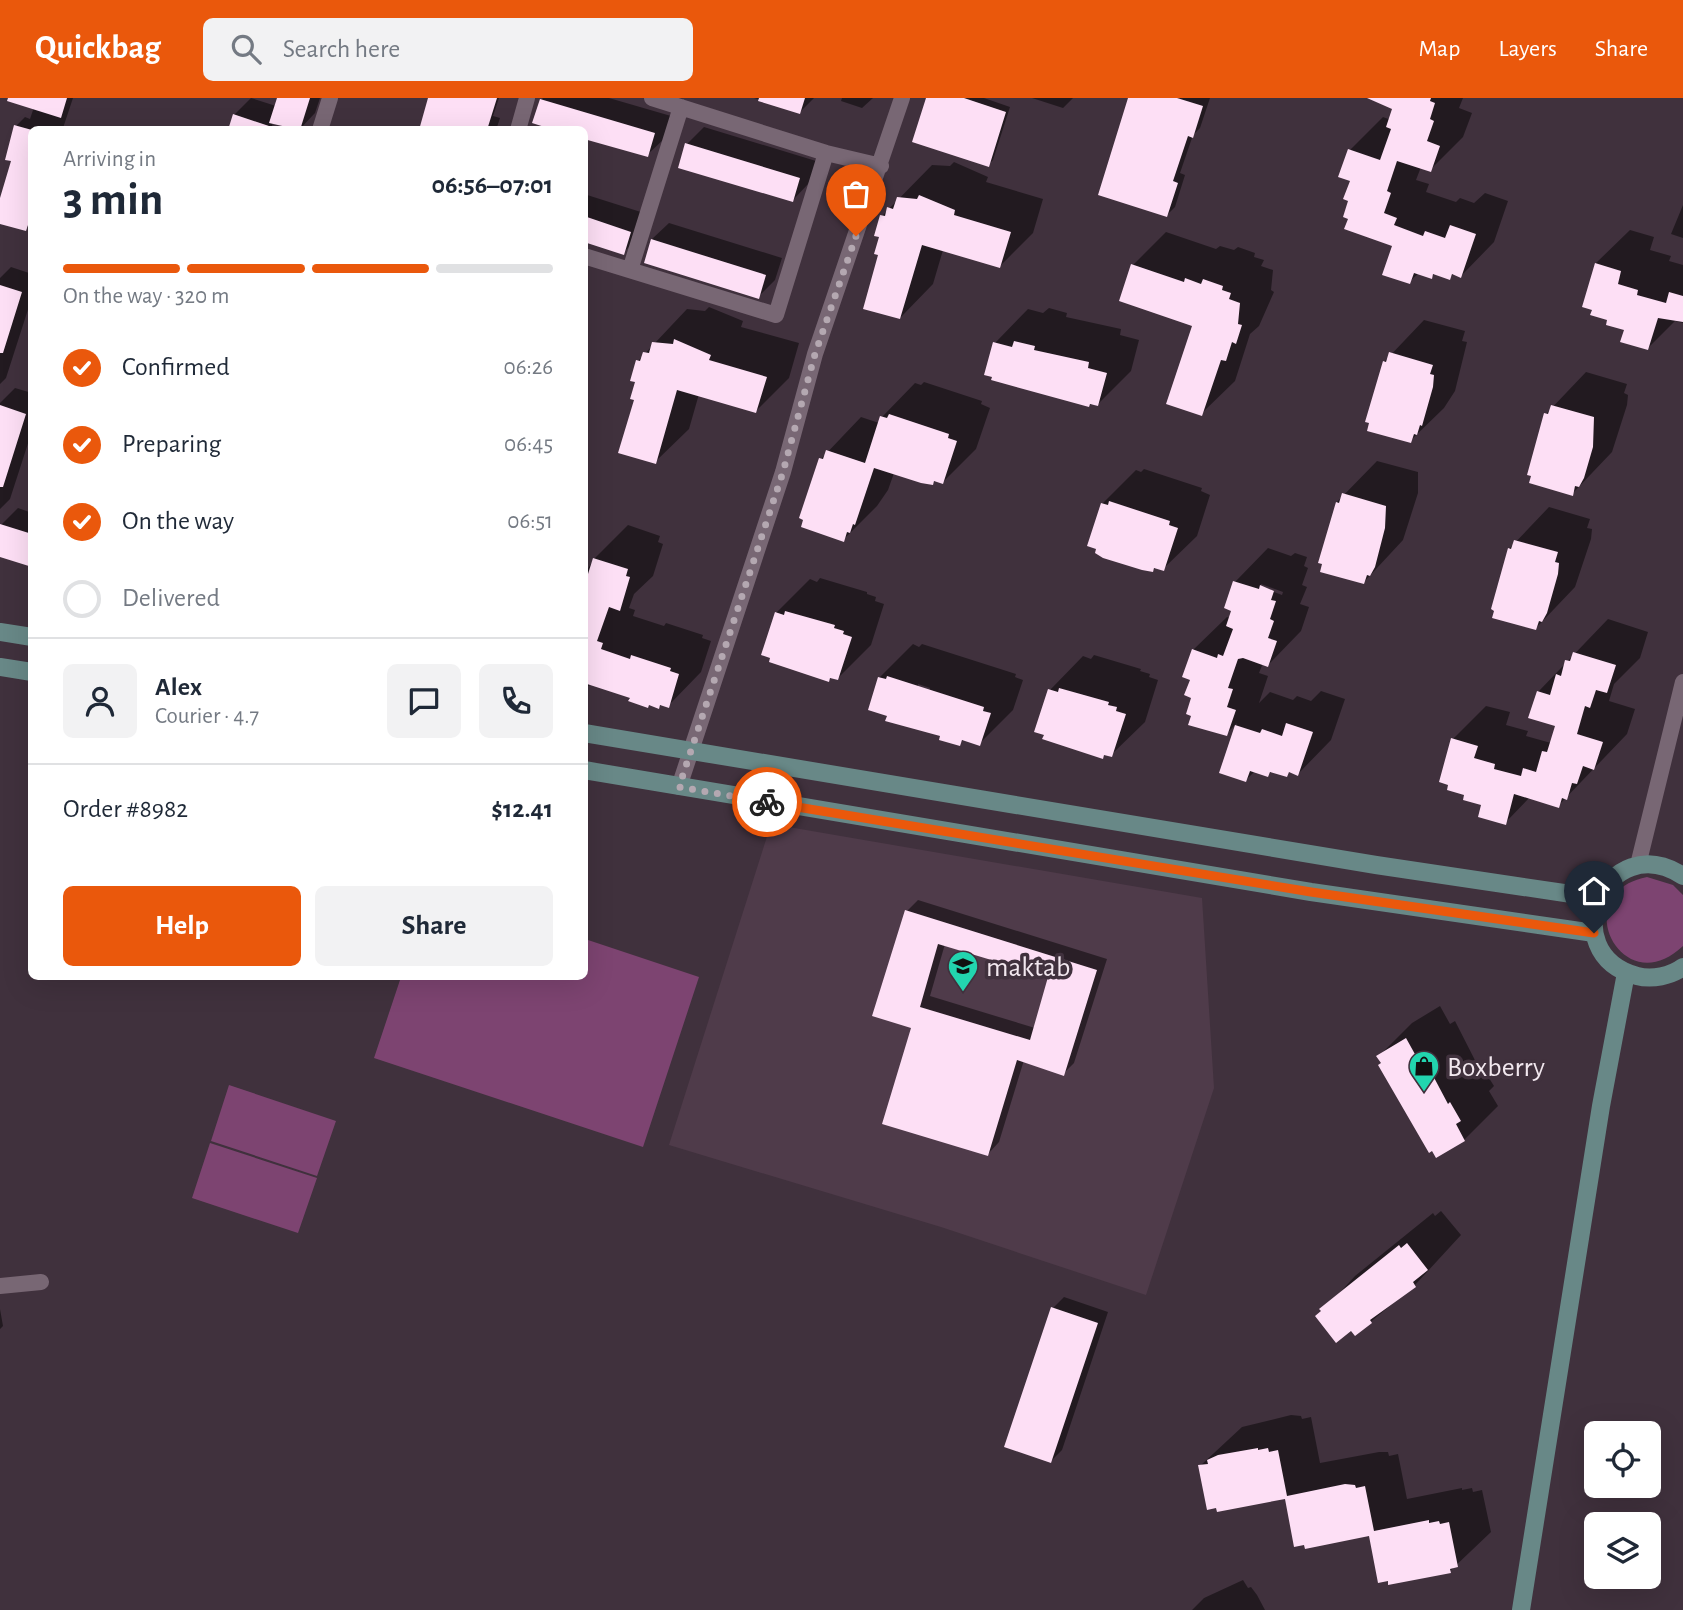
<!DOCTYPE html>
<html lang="en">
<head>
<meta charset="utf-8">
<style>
  body { margin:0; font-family:"Alegreya Sans",sans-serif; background:#f2f2f3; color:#1f2937; height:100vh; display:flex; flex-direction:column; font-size:26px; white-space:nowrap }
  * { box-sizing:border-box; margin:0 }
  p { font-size:23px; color:#747a83 }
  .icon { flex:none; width:38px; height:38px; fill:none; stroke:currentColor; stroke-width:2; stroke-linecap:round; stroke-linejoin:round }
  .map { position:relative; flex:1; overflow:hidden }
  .sheet { position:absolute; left:28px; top:28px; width:560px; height:854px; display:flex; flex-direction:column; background:#fff; border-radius:10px; box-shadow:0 7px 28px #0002 }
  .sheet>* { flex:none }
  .fabs { position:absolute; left:1584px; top:1323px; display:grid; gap:14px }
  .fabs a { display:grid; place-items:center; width:77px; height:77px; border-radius:10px; background:#fff; box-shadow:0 7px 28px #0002; font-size:35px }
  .pin { position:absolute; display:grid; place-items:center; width:60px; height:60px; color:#fff; margin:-72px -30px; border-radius:50% 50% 50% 0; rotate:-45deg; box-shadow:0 0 7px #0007 }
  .pin .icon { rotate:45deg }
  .courier { position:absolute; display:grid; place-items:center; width:70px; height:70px; margin:-35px; border:5px solid #ea580c; border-radius:50%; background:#fff; color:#222; box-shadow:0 2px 9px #0007 }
  .headline em { font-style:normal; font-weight:600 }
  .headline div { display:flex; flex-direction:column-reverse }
  .headline { display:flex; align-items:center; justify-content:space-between; height:119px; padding:0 35px }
  h1 { font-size:46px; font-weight:600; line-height:52px }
  .bar { display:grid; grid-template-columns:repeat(4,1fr); gap:10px 7px; align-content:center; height:84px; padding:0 35px }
  .bar i { height:9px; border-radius:5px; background:#e0e1e3 }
  .bar .active { background:#ea580c }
  .bar p { grid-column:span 4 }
  .line { display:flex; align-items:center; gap:18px; padding:0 35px; border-top:2px solid #e0e1e3 }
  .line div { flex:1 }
  .round { display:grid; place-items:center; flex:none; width:74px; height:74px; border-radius:10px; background:#f2f2f3 }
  ol { padding:0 35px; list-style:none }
  li { display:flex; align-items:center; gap:21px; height:77px }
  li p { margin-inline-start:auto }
  li .icon { padding:7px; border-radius:50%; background:#ea580c; color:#fff; stroke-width:4 }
  li:last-child { color:#747a83 }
  li i { width:38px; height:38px; border:4px solid #e0e1e3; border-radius:50% }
  .button { display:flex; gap:14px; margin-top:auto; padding:14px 35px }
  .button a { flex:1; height:80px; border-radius:10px; background:#ea580c; color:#fff; font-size:28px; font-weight:600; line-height:80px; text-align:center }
  .button a+a { background:#f2f2f3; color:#1f2937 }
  header { display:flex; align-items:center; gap:42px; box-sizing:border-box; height:98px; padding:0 35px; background:#ea580c; color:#fff }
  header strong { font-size:33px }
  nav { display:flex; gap:38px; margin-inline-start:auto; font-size:24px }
  .search { width:490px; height:63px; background:#f2f2f3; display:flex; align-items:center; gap:18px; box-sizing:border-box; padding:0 24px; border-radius:10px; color:#747a83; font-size:26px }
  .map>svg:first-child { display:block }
  .built { fill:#4f3b4a }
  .green { fill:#7d4471 }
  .shadow { fill:#0007; fill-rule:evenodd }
  .building { fill:#fddff5; fill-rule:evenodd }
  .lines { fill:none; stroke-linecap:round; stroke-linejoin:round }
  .street { stroke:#786774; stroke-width:16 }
  .secondary { stroke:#688887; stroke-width:18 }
  .done { stroke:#b4a8b1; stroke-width:7; stroke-dasharray:0 12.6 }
  .route { stroke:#ea580c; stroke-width:9 }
  .labels { text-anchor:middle; stroke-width:7; stroke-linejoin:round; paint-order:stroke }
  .poi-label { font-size:28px; fill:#f2e8ef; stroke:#40313d; text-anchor:start }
</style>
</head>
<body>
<header>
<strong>Quickbag</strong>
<div class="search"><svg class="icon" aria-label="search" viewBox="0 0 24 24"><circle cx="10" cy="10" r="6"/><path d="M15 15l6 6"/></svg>Search here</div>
<nav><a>Map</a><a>Layers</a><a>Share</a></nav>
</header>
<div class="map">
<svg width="1683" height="1512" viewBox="0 0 1683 1512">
  <rect width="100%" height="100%" fill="#40313d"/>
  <path class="built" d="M771 726 1202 800 1214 990 1146 1197 941 1129 669 1047Z"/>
  <path class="green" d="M1647 779 1673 787 1683 797V848C1622 906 1566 795 1647 779Z
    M585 841 699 879 643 1049 374 960 401 879 584 878Z
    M229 987 336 1023 317 1078 211 1043Z
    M210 1045 317 1080 298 1135 192 1100Z"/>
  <path class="shadow" d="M37 0H73L63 30 68 32H32V126L26 131 0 124V107L13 62 16 28 25 19 30 21Z
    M251 0 276 8 279 0H320L315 15 299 32 273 24 271 32 234 17Z
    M430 0H499L493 18 500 20 496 32H421Z
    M543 0H609L671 18 664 41 647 57 584 32 541 2Z
    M754 0H814L800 14Z
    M842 0H873L862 10 841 3Z
    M928 0H984L1010 9 993 62 988 67Z
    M1032 0H1073L1063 10Z
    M1130 0H1210L1200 30 1193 37 1180 75 1185 77 1175 109 1167 117Z
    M1386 0H1463L1459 10 1472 15 1463 39 1430 72 1421 69 1416 82 1429 86 1426 94 1456 104 1460 100 1474 105 1485 95 1508 103 1494 144 1461 178 1454 175 1450 180 1435 175 1431 179 1419 175 1409 184 1395 147 1350 120V52L1383 19 1391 22 1395 10Z
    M704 29 816 63 809 85 793 102 687 46Z
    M954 64 988 79 986 84 1043 101 1033 135 1000 168 943 152 933 186 900 220 880 156 882 118 932 67 950 68Z
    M584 96 644 115 640 138 623 155 584 142Z
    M1683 107V140L1671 136Z
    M669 125 782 160 775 182 758 199 652 141Z
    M1630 132 1654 139 1650 152 1671 158 1669 163 1683 167V225L1675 223 1648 250 1626 231 1596 165Z
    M1166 134 1216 151 1220 148 1234 152 1238 149 1255 155 1254 159 1264 162 1261 168 1273 172 1271 192 1274 194 1259 228 1250 236 1235 283 1201 316 1194 227 1133 167Z
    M11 169 32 176V199L6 280 0 286V180Z
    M709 209 743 223 741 229 799 245 789 280 756 313 699 296 689 331 655 364 636 301 638 263 687 211 705 213Z
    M1049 210 1067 215 1066 219 1121 231 1120 237 1139 242 1131 273 1098 306 1089 307 995 245 1028 211 1043 215Z
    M1424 222 1465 233 1462 243 1467 244 1455 293 1444 310 1410 343 1384 264Z
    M1586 274 1627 286 1624 295 1628 297 1627 307 1612 354 1572 396 1546 316Z
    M924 284 982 303 981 306 990 310 976 351 943 384 936 382 932 385 894 375 888 392 877 408 843 442 821 361 861 319 879 325 882 319 915 285 921 287Z
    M15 290 32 295V333L10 401 0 411V305Z
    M1377 363 1418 374V395L1403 442 1364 484 1337 404Z
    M1144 371 1202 390 1201 393 1210 397 1197 438 1163 471 1156 469 1153 472 1102 406 1136 372 1141 374Z
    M1549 409 1590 421 1587 430 1592 431 1591 441 1575 489 1536 530 1509 451Z
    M18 410 32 415V467L0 458 1 427Z
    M628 427 660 438 658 444 663 446 653 478 634 496 629 510 635 512 633 518 664 528 666 525 703 537 702 540 711 543 701 574 668 608 662 606 659 609 592 586 584 590V477L594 461Z
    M1268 450 1291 458 1295 455 1307 459 1304 468 1308 470 1302 487 1307 489 1300 506 1309 509 1301 533 1268 567 1263 565 1259 575 1268 578 1259 605 1270 594 1293 602 1297 598 1311 603 1321 593 1345 601 1331 642 1298 676 1290 673 1286 677 1272 673 1268 677 1256 672 1246 682 1221 673 1237 625 1226 636 1194 599 1193 552 1227 519 1230 520 1233 512 1226 509 1235 484ZM1261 486 1283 494 1282 497 1261 489Z
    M820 480 867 494V496L876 499 875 503 884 506 871 547 838 580 832 579 829 582 776 515 810 481 817 484Z
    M1608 521 1648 534 1640 560 1614 586 1609 603 1635 611 1627 636 1558 708 1530 699 1505 725 1466 696 1453 641 1486 608 1510 614 1506 627 1528 633 1526 638 1551 645 1557 627 1538 594Z
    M913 546 919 549 922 546 1016 576 1015 579 1023 582 1013 612 979 646 964 641 959 646 889 617 879 580ZM918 586 930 590 929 593 918 590Z
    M1094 557 1141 571 1140 573 1150 576 1149 579 1158 582 1145 624 1111 657 1037 633 1050 592 1083 558 1091 561Z
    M918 802 1107 861 1074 965 1063 976 1024 962 999 1044 988 1056 913 929 907 813ZM945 846 1051 878 1035 930 930 898Z
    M1440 908 1450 926 1455 923 1481 974 1484 972 1494 988 1489 993 1498 1008 1464 1042 1437 1058 1379 958 1412 925Z
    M1441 1113 1461 1137 1415 1187 1356 1236 1323 1213 1355 1178 1433 1115 1435 1118Z
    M1064 1199 1108 1214 1062 1352 1051 1363 1053 1210Z
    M0 1211 3 1228 0 1231Z
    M1291 1317 1301 1318 1302 1321 1311 1319 1320 1365 1379 1354H1388L1389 1358 1398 1356 1407 1401 1462 1390V1392L1472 1390 1473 1394 1482 1392 1491 1434 1450 1473 1286 1399 1200 1368 1242 1329Z
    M1243 1482 1248 1490 1251 1489 1257 1497 1265 1512H1192L1204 1500Z"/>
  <path class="building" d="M8 0H67L61 20 7 3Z
    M277 0H310L300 32 269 25Z
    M428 0H497L487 32H419Z
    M759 0H805L800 16 758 3Z
    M926 0H964L1006 14 989 69 912 44Z
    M1128 0H1177L1203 8 1193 40 1188 38 1173 83 1178 85 1167 119 1098 97Z
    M1367 0H1431L1430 3 1435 5 1430 21 1434 23 1427 43 1440 48 1431 74 1397 63 1387 93 1391 95 1384 115 1397 120 1394 127 1423 138 1425 133 1445 140 1450 127 1476 136 1461 180 1452 176 1450 182 1433 176 1432 181 1414 175 1410 186 1382 177 1392 148 1344 131 1348 121 1343 119 1348 103 1343 101 1350 83 1338 79 1348 51 1380 62 1391 31 1386 29 1392 11Z
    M540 1 655 35 648 59 584 41V32H554L532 25Z
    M233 16 272 29 271 32H228Z
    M14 27 32 32V115L26 133 0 126V100L11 63 5 62Z
    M685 45 800 80 793 104 678 70Z
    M919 97 955 112 954 117 1011 134 1000 170 922 147 900 221 863 211 878 157 874 156 879 139 874 138 880 117 885 118 887 109 893 111 897 99 917 101Z
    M584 118 631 134 624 157 584 144Z
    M651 141 766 177 759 201 644 165Z
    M1595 165 1621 173 1618 186 1638 192 1637 197 1666 205 1669 194 1683 198V224L1658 220 1648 252 1620 244 1624 232 1606 227 1607 222 1590 217 1592 212 1582 209Z
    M1131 166 1184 184 1185 180 1201 186 1203 181 1223 188 1222 192 1231 195 1229 201 1240 205 1238 226 1242 227 1236 246 1232 244 1226 263 1221 262 1202 318 1166 306 1192 228 1119 203Z
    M0 187 22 194 3 255H0Z
    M674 241 711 257 709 262 767 279 756 315 677 292 656 366 618 355 634 302 630 301 635 284 630 283 636 262 640 263 643 254 649 255 652 244 673 246Z
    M1014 243 1035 248 1034 252 1089 264 1088 270 1107 275 1098 308 1090 306 1089 309 991 282 992 279 984 277 993 244 1012 249Z
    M1389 254 1433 267 1430 276 1434 277 1433 289 1422 328 1420 327 1417 337 1414 336 1411 345 1367 333 1369 325 1365 324 1383 263 1386 264Z
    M0 307 26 316 3 389H0Z
    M1551 307 1594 319 1593 349 1584 380 1579 389 1575 388 1573 398 1529 385 1531 378 1527 377 1544 315 1548 316Z
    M889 316 949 336 948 340 957 343 943 386 934 383 933 387 921 385 874 370 855 427 853 426 850 435 847 434 844 444 801 429 803 422 799 420 819 360 823 361 826 352 865 365 880 318 887 320Z
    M1342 395 1386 408 1385 430 1375 469 1370 478 1367 477 1364 486 1320 474 1322 466 1318 465 1336 404 1339 405Z
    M1109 403 1170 423 1169 427 1178 430 1164 473 1154 470 1153 474 1142 472 1103 460 1095 455 1096 451 1087 448 1101 405 1108 407Z
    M0 426 32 436V469L0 459Z
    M1514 442 1558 454 1555 464 1559 465 1558 476 1547 515 1542 524 1539 523 1536 532 1492 520 1494 513 1491 511 1508 450 1511 451Z
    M593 460 628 471 626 478 630 479 620 513 609 509 597 543 603 545 601 551 630 561 631 557 671 570 670 573 679 576 669 610 660 607 659 611 649 607 648 610 628 603 630 600 584 585V475L588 476Z
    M1233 483 1259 491 1260 487 1274 493 1271 502 1276 503 1270 521 1274 523 1268 540 1277 543 1268 569 1243 560 1238 561 1228 590 1233 591 1227 609 1236 612 1227 638 1188 627 1191 618 1186 616 1191 600 1184 597 1190 582 1182 579 1192 551 1217 560 1218 556 1223 558 1233 531 1226 528 1231 513 1224 510Z
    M785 513 835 527 834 530 844 533 843 536 852 539 838 582 830 580 829 584 769 564 770 560 761 557 775 514 784 517Z
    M1573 554 1616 567 1607 595 1596 592 1590 610 1585 608 1577 636 1603 644 1594 672 1583 668 1577 686 1572 685 1567 702 1562 700 1559 710 1514 696 1506 727 1478 719 1481 707 1463 702 1464 697 1447 692 1448 687 1439 684 1451 640 1478 648 1474 660 1495 666 1494 671 1521 678 1523 670 1536 674 1542 653 1547 654 1555 628 1528 620 1537 593 1550 597 1556 576 1561 578 1565 562 1570 563Z
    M887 578 984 609 983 613 991 615 980 648 962 642 960 648 939 642 940 638 885 623 887 618 868 612 878 579 886 581Z
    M1059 590 1109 604 1108 607 1117 609 1116 613 1126 616 1112 659 1104 657 1103 661 1042 641 1044 637 1034 634 1048 591 1058 594Z
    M1286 625 1313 634 1298 678 1289 674 1287 679 1270 674 1268 679 1250 673 1246 684 1219 675 1235 627 1260 635 1262 631 1282 638Z
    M905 812 1097 872 1064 978 1017 962 988 1058 882 1026 911 930 872 918ZM938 846 1048 879 1030 942 920 909Z
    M1406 940 1416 958 1421 955 1448 1006 1450 1004 1461 1023 1456 1026 1465 1043 1436 1060 1432 1053 1429 1055 1378 967 1381 965 1376 958Z
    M1407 1145 1428 1172 1413 1184 1416 1189 1370 1222 1372 1225 1355 1238 1351 1233 1336 1245 1315 1218 1321 1213 1319 1211 1399 1147 1401 1150Z
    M1051 1209 1098 1225 1051 1365 1004 1349Z
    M1258 1350V1352L1268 1350 1269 1354 1278 1352 1287 1398 1345 1386 1355 1387 1356 1390 1365 1388 1374 1433 1429 1422V1425L1439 1423 1440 1426 1449 1424 1458 1469 1450 1471 1451 1475 1388 1487V1483L1378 1485 1369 1438 1305 1451 1304 1447 1294 1449 1285 1401 1217 1414 1216 1410 1207 1412 1198 1367 1208 1366 1207 1362 1218 1357Z"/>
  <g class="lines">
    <path class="street" d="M652 0 826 55 881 68
      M320 32 330 0
      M518 32 527 0
      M584 158 776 217 826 55
      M630 172 681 9
      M679 689 783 374 815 256 902 0
      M1638 767 1683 584
      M0 1188 41 1184"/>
    <path class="secondary" d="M0 534 32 539
      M0 569 32 574
      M584 635 1376 767 1598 800
      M584 672 1311 794 1594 835
      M1683 778C1606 728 1552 855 1637 878 1652 882 1671 878 1683 869
      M1521 1512 1601 1008 1626 875"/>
  </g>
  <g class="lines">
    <path class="done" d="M767 704 679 689 783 374 815 256 856 138"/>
    <path class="route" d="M767 704 1311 794 1594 835"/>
  </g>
  <defs>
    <g id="school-pin" transform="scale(1.575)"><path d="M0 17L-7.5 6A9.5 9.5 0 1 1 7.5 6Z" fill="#22d5af" stroke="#40313d"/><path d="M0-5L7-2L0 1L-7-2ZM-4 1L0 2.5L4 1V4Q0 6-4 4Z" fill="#111"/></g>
    <g id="shop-pin" transform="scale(1.575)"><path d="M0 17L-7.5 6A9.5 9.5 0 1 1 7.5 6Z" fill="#22d5af" stroke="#40313d"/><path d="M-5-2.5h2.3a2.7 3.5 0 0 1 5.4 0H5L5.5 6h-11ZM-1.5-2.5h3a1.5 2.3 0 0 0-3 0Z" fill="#111"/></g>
  </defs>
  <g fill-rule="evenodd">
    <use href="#school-pin" x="963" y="868"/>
    <use href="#shop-pin" x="1424" y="968"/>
  </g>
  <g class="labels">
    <g class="poi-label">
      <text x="986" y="878">maktab</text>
      <text x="1447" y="978">Boxberry</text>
    </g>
  </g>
</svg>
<div class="fabs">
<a><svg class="icon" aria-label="locate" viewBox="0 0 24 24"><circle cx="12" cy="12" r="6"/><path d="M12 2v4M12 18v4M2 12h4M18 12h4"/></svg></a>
<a><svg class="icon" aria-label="layers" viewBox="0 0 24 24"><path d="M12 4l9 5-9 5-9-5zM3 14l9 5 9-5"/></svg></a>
</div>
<div class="pin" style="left:856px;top:138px;background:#ea580c"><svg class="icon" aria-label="bag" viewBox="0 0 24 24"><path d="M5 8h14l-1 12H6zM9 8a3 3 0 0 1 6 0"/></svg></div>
<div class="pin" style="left:1594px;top:835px;background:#1f2937"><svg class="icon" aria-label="home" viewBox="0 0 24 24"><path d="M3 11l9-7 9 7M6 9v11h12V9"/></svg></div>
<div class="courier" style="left:767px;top:704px"><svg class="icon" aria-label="bike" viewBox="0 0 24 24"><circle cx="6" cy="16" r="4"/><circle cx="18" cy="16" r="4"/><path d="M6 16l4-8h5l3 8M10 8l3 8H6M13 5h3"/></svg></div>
<section class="sheet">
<div class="headline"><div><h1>3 min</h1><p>Arriving in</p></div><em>06:56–07:01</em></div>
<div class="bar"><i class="active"></i><i class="active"></i><i class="active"></i><i></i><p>On the way · 320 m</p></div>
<ol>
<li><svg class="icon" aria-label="check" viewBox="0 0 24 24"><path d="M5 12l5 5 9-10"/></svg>Confirmed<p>06:26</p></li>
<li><svg class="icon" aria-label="check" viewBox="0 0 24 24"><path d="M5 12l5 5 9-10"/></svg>Preparing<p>06:45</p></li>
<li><svg class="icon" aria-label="check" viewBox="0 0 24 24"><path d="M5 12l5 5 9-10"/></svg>On the way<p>06:51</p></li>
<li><i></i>Delivered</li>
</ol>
<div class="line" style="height:126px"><a class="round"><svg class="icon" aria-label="person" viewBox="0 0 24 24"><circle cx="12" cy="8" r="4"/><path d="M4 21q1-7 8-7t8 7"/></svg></a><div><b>Alex</b><p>Courier · 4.7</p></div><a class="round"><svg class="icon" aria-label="chat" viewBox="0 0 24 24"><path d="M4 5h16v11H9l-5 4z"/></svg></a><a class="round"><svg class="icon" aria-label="phone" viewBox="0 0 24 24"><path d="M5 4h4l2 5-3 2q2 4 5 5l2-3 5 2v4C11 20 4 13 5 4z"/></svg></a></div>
<div class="line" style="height:91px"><div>Order #8982</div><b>$12.41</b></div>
<div class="button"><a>Help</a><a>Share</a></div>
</section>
</div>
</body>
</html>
